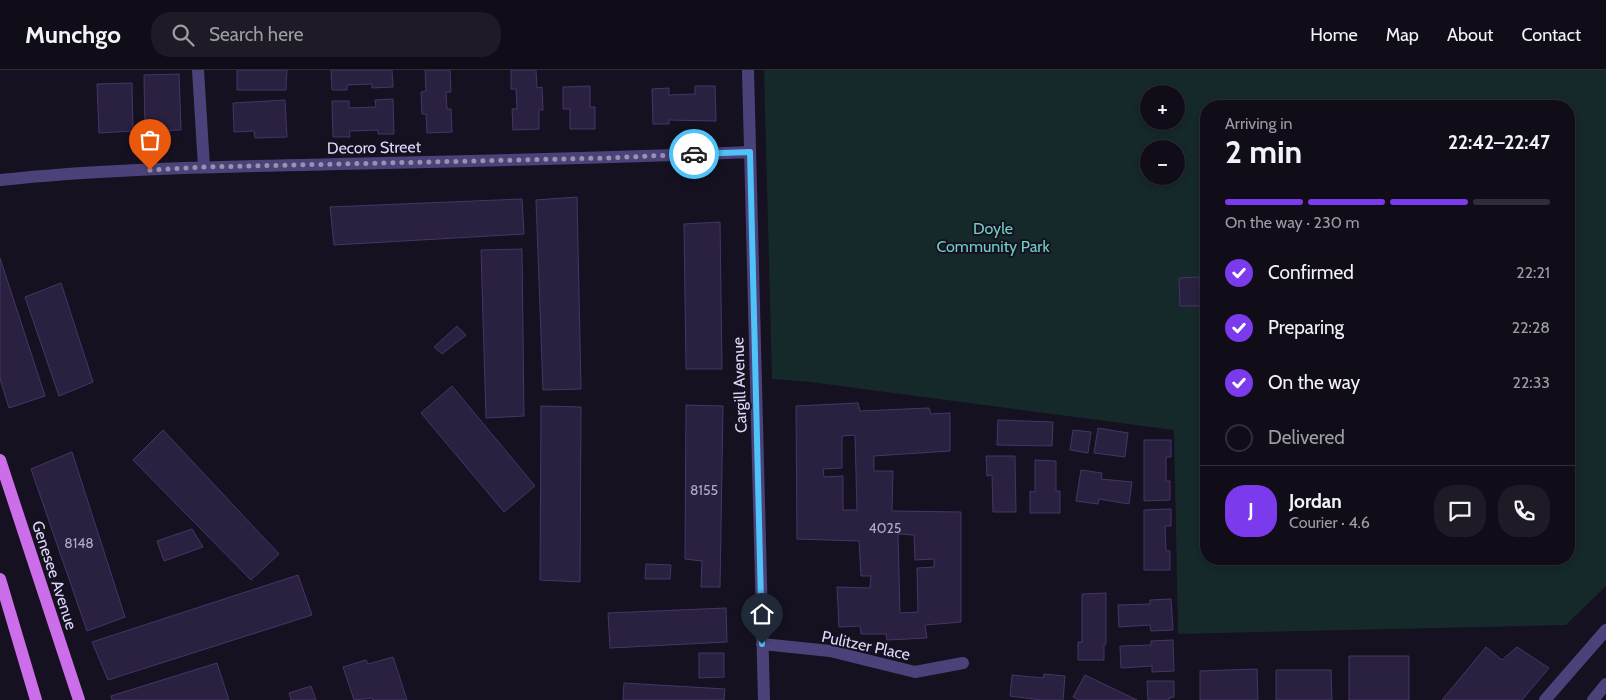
<!DOCTYPE html>
<html lang="en">
<head>
<meta charset="utf-8">
<style>
  body { margin:0; font-family:Cabin,sans-serif; background:#1e1b26; color:#f1f3f6; height:100vh; display:flex; flex-direction:column; font-size:19px; white-space:nowrap }
  * { box-sizing:border-box; margin:0 }
  p { font-size:16px; color:#9c9ca2 }
  .icon { flex:none; width:28px; height:28px; fill:none; stroke:currentColor; stroke-width:2; stroke-linecap:round; stroke-linejoin:round }
  .map { position:relative; flex:1; overflow:hidden }
  .details { position:absolute; left:1200px; top:30px; width:375px; height:465px; display:flex; flex-direction:column; background:#100d19; border-radius:20px; box-shadow:0 2px 8px #0003,0 0 0 1px #302d38 }
  .details>* { flex:none }
  .buttons { position:absolute; left:1140px; top:15px; display:grid; gap:10px }
  .buttons a { display:grid; place-items:center; width:45px; height:45px; border-radius:50%; background:#100d19; box-shadow:0 2px 8px #0003,0 0 0 1px #302d38; font-size:25px }
  .pin { position:absolute; display:grid; place-items:center; width:42px; height:42px; color:#fff; margin:-51px -21px; border-radius:50% 50% 50% 0; rotate:-45deg; box-shadow:0 0 5px #0007 }
  .pin .icon { rotate:45deg }
  .courier { position:absolute; display:grid; place-items:center; width:50px; height:50px; margin:-25px; border:4px solid #4fc3f7; border-radius:50%; background:#fff; color:#222; box-shadow:0 1px 6px #0007 }
  .head em { font-style:normal; font-weight:800 }
  .head div { display:flex; flex-direction:column-reverse }
  .head { display:flex; align-items:center; justify-content:space-between; height:85px; padding:0 25px }
  h1 { font-size:32px; font-weight:800; line-height:38px }
  .bar { display:grid; grid-template-columns:repeat(4,1fr); gap:8px 5px; align-content:center; height:60px; padding:0 25px }
  .bar i { height:6px; border-radius:4px; background:#302d38 }
  .bar .selected { background:#7c3aed }
  .bar p { grid-column:span 4 }
  .line { display:flex; align-items:center; gap:12px; padding:0 25px; border-top:1px solid #302d38 }
  .line div { flex:1 }
  .round { display:grid; place-items:center; flex:none; width:52px; height:52px; border-radius:20px; background:#1e1b26 }
  ol { padding:0 25px; list-style:none }
  li { display:flex; align-items:center; gap:15px; height:55px }
  li p { margin-inline-start:auto }
  li .icon { padding:5px; border-radius:50%; background:#7c3aed; color:#fff; stroke-width:4 }
  li:last-child { color:#9c9ca2 }
  li i { width:28px; height:28px; border:2px solid #302d38; border-radius:50% }
  header { display:flex; align-items:center; gap:30px; box-sizing:border-box; height:70px; padding:0 25px; background:#100d19; border-bottom:1px solid #302d38 }
  header strong { font-size:24px }
  nav { display:flex; gap:28px; margin-inline-start:auto; font-size:18px }
  .search { width:350px; height:45px; background:#1e1b26; display:flex; align-items:center; gap:12px; box-sizing:border-box; padding:0 18px; border-radius:20px; color:#9c9ca2; font-size:19px }
  .map>svg:first-child { display:block }
  .green { fill:#15282a; fill-rule:evenodd }
  .building { fill:#2a2040; stroke:#463568; fill-rule:evenodd }
  .lines { fill:none; stroke-linecap:round; stroke-linejoin:round }
  .minor { stroke:#4c427a; stroke-width:12 }
  .major { stroke:#cc6dea; stroke-width:12 }
  .done { stroke:#9992ad; stroke-width:5; stroke-dasharray:0 9 }
  .route { stroke:#4fc3f7; stroke-width:6 }
  .labels { text-anchor:middle; stroke-width:4; stroke-linejoin:round; paint-order:stroke }
  .number-label { font-size:14px; fill:#b2a9cb }
  .street-label { font-size:16px; fill:#dfd7f9; stroke:#161121 }
  .park-label { font-size:16px; fill:#6dcfc4; stroke:#161121 }
</style>
</head>
<body>
<header>
<strong>Munchgo</strong>
<div class="search"><svg class="icon" aria-label="search" viewBox="0 0 24 24"><circle cx="10" cy="10" r="6"/><path d="M15 15l6 6"/></svg>Search here</div>
<nav><a>Home</a><a>Map</a><a>About</a><a>Contact</a></nav>
</header>
<div class="map">
<svg width="1606" height="630" viewBox="0 0 1606 630">
  <rect width="100%" height="100%" fill="#161121"/>
  <path class="green" d="M764 0H1606V516L1566 555 1178 564 1174 360 810 312 772 309ZM1149 24H1176V51H1149ZM1206 36H1569V489H1206ZM1149 79H1176V106H1149Z"/>
  <path class="building" d="M237 0H287L286 20H237Z
    M331 0H392L393 17 372 18V14L347 15V20H332Z
    M425 0H450L451 22H446L447 39H451L452 62 427 63 426 44H422L421 22 426 21Z
    M511 0H536L537 18 542 17 543 40H539V59L513 60 512 39H517L516 19H511Z
    M179 4 181 60 145 61 144 5Z
    M132 13 133 61 99 63 97 14Z
    M590 16V37H595V59H570V39H563V17Z
    M695 16H715L716 51 669 50V54H653L652 19 669 18V25L695 24Z
    M393 29 394 64H378V60L349 61 350 67H333L332 31H349V38L376 37 375 30Z
    M285 30 287 67 255 68 254 61 234 62 233 33Z
    M577 127 581 319 543 320 536 130Z
    M522 129 524 164 334 175 330 137Z
    M720 152 722 299H686L684 154Z
    M522 179 524 346 486 348 481 180Z
    M0 188 45 326 9 338 0 309Z
    M1199 207 1200 236H1180L1179 208Z
    M61 213 93 312 59 326 25 227Z
    M457 256 466 265 442 284 434 277Z
    M452 316 535 416 504 442 421 343Z
    M858 333 860 341 929 338 931 344 950 343V381L874 386V401H893L892 441 961 442V552L925 555 927 568 887 570 886 564H861L860 556 839 557 837 517 870 518 871 506H861L859 471 797 469 796 336ZM855 365 857 440H843V406L824 407 823 399 842 398V366ZM898 464 914 465 915 490 934 489V497L917 498 918 542 900 543Z
    M686 335 723 336 720 517H701L702 491 685 489Z
    M541 336 581 337 580 512 540 510Z
    M998 350 1053 352 1052 376 997 375Z
    M1098 358 1128 363 1125 387 1094 383Z
    M163 360 279 484 251 510 133 390Z
    M1073 360 1091 362 1088 383 1070 380Z
    M1144 370H1171V387H1166V411H1170V430L1144 431Z
    M72 382 125 547 87 561 31 399Z
    M986 386H1015L1016 442H993L992 405 987 406Z
    M1035 390 1056 391V421H1060V443H1030V421L1035 422Z
    M1081 400 1102 403 1101 409 1132 412 1129 434 1099 429 1098 434 1076 431Z
    M1171 439V456H1165L1166 481H1170V500H1144V440Z
    M192 459 203 477 164 491 157 471Z
    M646 494 671 495 670 509H645Z
    M298 505 312 545 108 610 92 572Z
    M1106 523V574L1104 575V590H1078V572H1082V524Z
    M1171 529 1173 560 1151 561 1150 555 1119 557 1118 535 1150 534V530Z
    M726 538 727 572 610 578 608 543Z
    M1173 570 1174 601 1152 602V596L1121 598 1120 576 1151 575V571Z
    M1486 577 1502 590 1517 577 1549 598 1522 630H1442Z
    M699 583H724V607L699 608Z
    M1349 586H1409V630H1349Z
    M393 587 407 630H373L372 628 354 630 343 597 366 590 368 594Z
    M217 593 229 630H112L111 626Z
    M1257 599 1258 630H1200V601Z
    M1276 600H1331L1332 630H1276Z
    M1044 604 1065 606 1063 630H1041L1010 626 1012 605 1043 608Z
    M1085 605 1137 630H1079L1073 627Z
    M1147 611H1174V627L1169 628V630H1148Z
    M624 613 725 619 724 630H623Z
    M311 616 316 630H291L289 623Z"/>
  <g class="lines">
    <path class="minor" d="M198 0 204 97
      M748 0 764 630
      M0 110C112 98 226 97 339 94 476 91 613 88 750 82
      M762 574 830 581 915 602 963 593
      M1545 630 1606 560
      M1593 630 1606 614"/>
    <path class="major" d="M0 390 79 630
      M0 509 36 630"/>
  </g>
  <g class="lines">
    <path class="done" d="M150 100 204 97 607 88 694 84"/>
    <path class="route" d="M694 84 750 82 762 574"/>
  </g>
  <g class="labels">
    <g class="number-label">
      <text x="704" y="425">8155</text>
      <text x="885" y="463">4025</text>
      <text x="79" y="478">8148</text>
    </g>
    <g class="street-label">
      <text transform="translate(374 77) rotate(-1)" y="6">Decoro Street</text>
      <text transform="translate(739 315) rotate(-92)" y="6">Cargill Avenue</text>
      <text transform="translate(55 505) rotate(72)" y="6">Genesee Avenue</text>
      <text transform="translate(866 575) rotate(12)" y="6">Pulitzer Place</text>
    </g>
    <g class="park-label">
      <text x="993" y="164">Doyle<tspan x="993" dy="18">Community Park</tspan></text>
    </g>
  </g>
</svg>
<div class="buttons">
<a>+</a>
<a>−</a>
</div>
<div class="pin" style="left:150px;top:100px;background:#ea580c"><svg class="icon" aria-label="bag" viewBox="0 0 24 24"><path d="M5 8h14l-1 12H6zM9 8a3 3 0 0 1 6 0"/></svg></div>
<div class="pin" style="left:762px;top:574px;background:#1f2937"><svg class="icon" aria-label="home" viewBox="0 0 24 24"><path d="M3 11l9-7 9 7M6 9v11h12V9"/></svg></div>
<div class="courier" style="left:694px;top:84px"><svg class="icon" aria-label="car" viewBox="0 0 24 24"><path d="M5 17H2v-5l4-1 3-4h7l3 4 3 1v5h-3M9 17h6M6 11h13"/><circle cx="7" cy="17" r="2"/><circle cx="17" cy="17" r="2"/></svg></div>
<section class="details">
<div class="head"><div><h1>2 min</h1><p>Arriving in</p></div><em>22:42–22:47</em></div>
<div class="bar"><i class="selected"></i><i class="selected"></i><i class="selected"></i><i></i><p>On the way · 230 m</p></div>
<ol>
<li><svg class="icon" aria-label="check" viewBox="0 0 24 24"><path d="M5 12l5 5 9-10"/></svg>Confirmed<p>22:21</p></li>
<li><svg class="icon" aria-label="check" viewBox="0 0 24 24"><path d="M5 12l5 5 9-10"/></svg>Preparing<p>22:28</p></li>
<li><svg class="icon" aria-label="check" viewBox="0 0 24 24"><path d="M5 12l5 5 9-10"/></svg>On the way<p>22:33</p></li>
<li><i></i>Delivered</li>
</ol>
<div class="line" style="height:90px"><b class="round" style="background:#7c3aed;color:#fff">J</b><div><b>Jordan</b><p>Courier · 4.6</p></div><a class="round"><svg class="icon" aria-label="chat" viewBox="0 0 24 24"><path d="M4 5h16v11H9l-5 4z"/></svg></a><a class="round"><svg class="icon" aria-label="phone" viewBox="0 0 24 24"><path d="M5 4h4l2 5-3 2q2 4 5 5l2-3 5 2v4C11 20 4 13 5 4z"/></svg></a></div>
</section>
</div>
</body>
</html>
